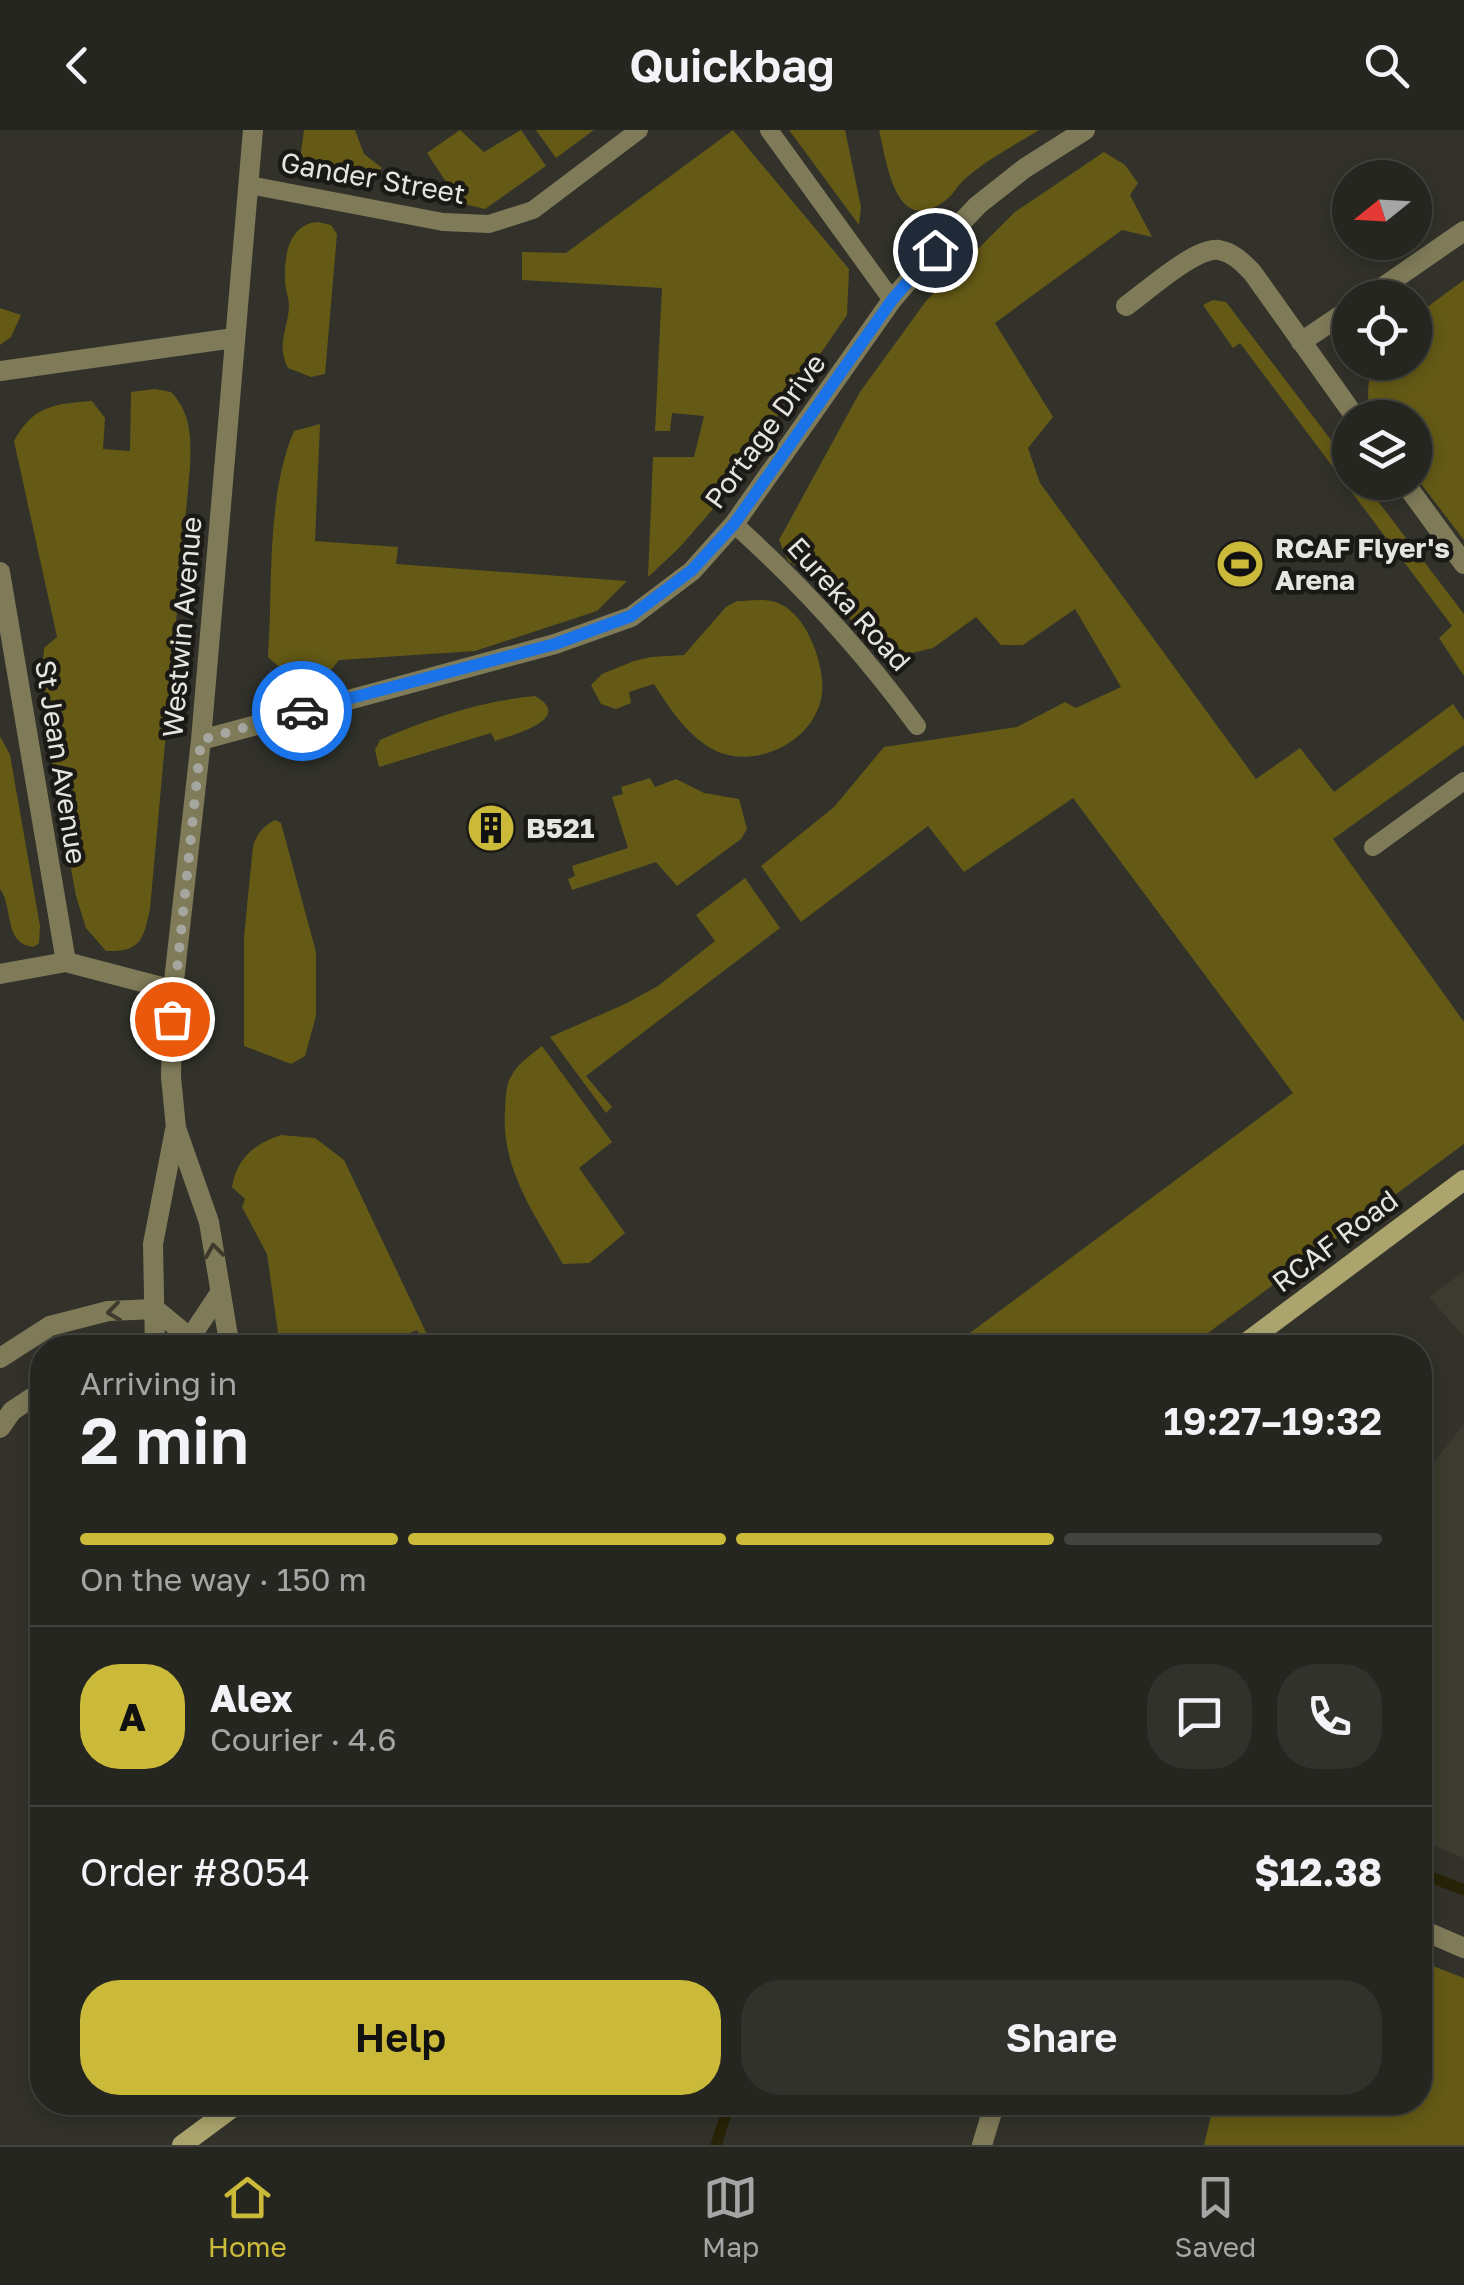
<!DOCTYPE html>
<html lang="en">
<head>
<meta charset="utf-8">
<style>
  body { margin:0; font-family:"Golos Text",sans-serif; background:#32322d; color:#f1f3f6; height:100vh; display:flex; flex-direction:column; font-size:38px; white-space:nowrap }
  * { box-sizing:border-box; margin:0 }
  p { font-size:32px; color:#a4a5a5 }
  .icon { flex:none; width:55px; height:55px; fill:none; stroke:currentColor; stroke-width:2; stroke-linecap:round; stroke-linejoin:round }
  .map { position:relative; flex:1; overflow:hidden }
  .side { position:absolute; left:30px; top:1205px; width:1402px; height:780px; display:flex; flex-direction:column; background:#262620; border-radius:40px; box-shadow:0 5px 15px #0003,0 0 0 2px #42433e }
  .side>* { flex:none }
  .needle { width:65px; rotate:252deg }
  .fabs { position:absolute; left:1332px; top:30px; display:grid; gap:20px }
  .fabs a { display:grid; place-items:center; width:100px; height:100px; border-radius:50%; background:#262620; box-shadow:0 5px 15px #0003,0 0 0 2px #42433e; font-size:50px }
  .pin { position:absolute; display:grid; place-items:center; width:85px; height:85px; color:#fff; margin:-42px; border:5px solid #fff; border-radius:50%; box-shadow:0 2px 10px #0007 }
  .courier { position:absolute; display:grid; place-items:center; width:100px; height:100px; margin:-50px; border:8px solid #1a73e8; border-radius:50%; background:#fff; color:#222; box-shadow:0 2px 12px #0007 }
  .head em { font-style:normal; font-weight:600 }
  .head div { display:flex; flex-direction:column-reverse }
  .head { display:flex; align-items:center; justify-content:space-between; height:170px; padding:0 50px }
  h1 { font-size:65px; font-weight:600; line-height:75px }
  .bar { display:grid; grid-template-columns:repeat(4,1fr); gap:15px 10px; align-content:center; height:120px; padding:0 50px }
  .bar i { height:12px; border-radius:8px; background:#42433e }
  .bar .selected { background:#cbba39 }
  .bar p { grid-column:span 4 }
  .line { display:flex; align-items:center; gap:25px; padding:0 50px; border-top:2px solid #42433e }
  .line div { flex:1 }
  .round { display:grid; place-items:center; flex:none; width:105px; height:105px; border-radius:40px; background:#32322d }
  .action { display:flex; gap:20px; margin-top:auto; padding:20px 50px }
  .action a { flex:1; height:115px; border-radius:40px; background:#cbba39; color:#111; font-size:40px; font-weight:600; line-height:115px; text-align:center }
  .action a+a { background:#32322d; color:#f1f3f6 }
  header { display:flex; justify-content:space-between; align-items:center; height:130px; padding:0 50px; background:#262620; font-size:45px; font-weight:600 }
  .menu { display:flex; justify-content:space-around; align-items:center; height:140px; border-top:2px solid #42433e; background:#262620; font-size:28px; color:#a4a5a5 }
  .menu a { display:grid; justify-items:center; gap:5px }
  .menu .selected { color:#cbba39 }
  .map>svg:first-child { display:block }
  .built { fill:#3c3b2f }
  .green { fill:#645a16 }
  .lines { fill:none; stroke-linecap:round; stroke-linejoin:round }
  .stream { stroke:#272307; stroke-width:11 }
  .service { stroke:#7f7b59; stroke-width:18 }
  .minor { stroke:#7f7b59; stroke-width:20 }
  .secondary { stroke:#aba46d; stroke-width:20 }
  .oneway { stroke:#3d3b2d }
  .done { stroke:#a6a6a1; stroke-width:10; stroke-dasharray:0 18 }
  .route { stroke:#1a73e8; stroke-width:12 }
  .labels { text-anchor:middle; stroke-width:9; stroke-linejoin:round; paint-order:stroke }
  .street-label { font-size:28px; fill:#e5e5e0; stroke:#1a1916 }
  .poi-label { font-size:28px; font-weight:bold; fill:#e5e5e0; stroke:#1a1916; text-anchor:start }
</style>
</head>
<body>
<header><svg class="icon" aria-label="back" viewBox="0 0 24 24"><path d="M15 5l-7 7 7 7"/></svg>Quickbag<svg class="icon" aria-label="search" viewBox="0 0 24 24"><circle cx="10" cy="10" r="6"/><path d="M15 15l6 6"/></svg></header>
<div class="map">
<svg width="1464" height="2015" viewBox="0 0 1464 2015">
  <rect width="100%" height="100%" fill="#32322b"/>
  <path class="built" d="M1464 1141V1207L1429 1167Z
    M1464 1294V1728L1420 1710V1351Z"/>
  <path class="green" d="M304 0H355L364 24 382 38C361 58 321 47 300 30Z
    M460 0 484 22 521 0 546 36 485 79 460 73 427 23Z
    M536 0H594L556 28Z
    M733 0 849 139 847 185 713 379 679 418 648 447 653 327H694L704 286 672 283 670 301H655L662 158 522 150V122L566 123Z
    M789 0H845L861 77 859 95Z
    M879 0H1039C1015 15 988 29 967 47 959 53 954 64 946 70 895 109 887 32 879 0Z
    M1104 22 1125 35 1138 53 1130 65 1152 107 1122 100 995 193 1053 287 1028 318 1040 353 1256 649 1300 618 1334 662 1453 574 1464 590V615L1333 709 1464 892V1014L1189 1217H951L1293 963 1073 668 964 742 928 696 801 792 761 736 834 677 884 617 1017 597 1065 572 1076 578 1121 557 1075 479 1023 515H1001L976 487 933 518 895 527 863 510 854 494 832 467 809 444 788 431 779 410 860 262 926 171 1015 82Z
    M318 92 331 95 337 104 325 244 311 247 288 238C276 215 288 199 289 176 289 169 286 161 285 153 284 127 288 94 318 92Z
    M1464 150V410L1415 346V288L1373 287C1365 269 1368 251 1373 233L1415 232V186Z
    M1213 170 1226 172 1350 335V352L1364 353 1464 484V546L1439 508 1452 496 1240 213 1233 218 1203 175Z
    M0 178 21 185 11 207 0 215Z
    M155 259 171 262C192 284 191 309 190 337L150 779C143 810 141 822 106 821L86 798 76 766 45 595 42 545 44 518 57 507 14 311C34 275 54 274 92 271L105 288 103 319 130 321 131 262Z
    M320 294 315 411 398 417 396 434 627 451 597 481 475 521 339 530 325 547C298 551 287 545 268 527 273 457 266 366 294 301Z
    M737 471C748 471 765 468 775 472 792 477 805 495 811 510 818 524 824 547 822 563 817 610 757 640 716 621 688 607 670 579 654 554L629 562 631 573 616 579 601 574 591 555 602 544 634 531 651 527 684 525 726 477Z
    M535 566C576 589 511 605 495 611L491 603 379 637 375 620 380 610C430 588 481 571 535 566Z
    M0 606 10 625 40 796 39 813 34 817C3 814 14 778 0 759Z
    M650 648 655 657 676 649 704 663 739 669 747 699 741 709 677 756 656 732 572 760 568 749 575 746 572 736 628 718 612 667 623 664 621 657Z
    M275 690 281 693 316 822V886L305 926 291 934 244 916V807L253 716C257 704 263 696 275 690Z
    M745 748 780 798 586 946 612 977 606 983 550 907 625 874 658 856 715 811 696 785Z
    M542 916 612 1012 579 1038 625 1103 589 1133 563 1134C535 1085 501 1039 505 981 506 967 505 955 513 943 520 932 532 924 542 916Z
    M281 1005 315 1008 344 1030 433 1217H427L417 1200 373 1217H280L267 1124 242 1077 245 1069 232 1057C237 1028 254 1014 281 1005Z
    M1420 1831 1464 1848V2015H1204L1214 1973 1420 1972Z"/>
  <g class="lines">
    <path class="stream" d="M1420 1743 1464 1760
      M716 2015 730 1972"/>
    <path class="service" d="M769 0 892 170
      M249 55 443 92 489 94 533 80 639 0
      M734 394C802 455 863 522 917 596
      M1373 717 1464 651"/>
    <path class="minor" d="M1367 168 1464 101
      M1126 176C1146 162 1195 117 1219 120 1234 123 1242 132 1252 142L1356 288
      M1301 212 1350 179
      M0 241 234 208
      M1404 352 1464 434
      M0 442 66 832
      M201 610 555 514 631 487 692 441 734 394 892 170 935 120 978 75 1025 38 1085 0
      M0 844 66 832 173 860
      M155 1218 153 1114 175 1000
      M179 1218 190 1208 220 1163
      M230 1218 209 1092 176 998 171 947 173 860 201 610 253 0
      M0 1228 50 1196 108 1181 155 1179 190 1208 195 1218
      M0 1298 12 1281 42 1261
      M1420 1799 1464 1818
      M982 2015 995 1972"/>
    <path class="secondary" d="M1239 1218 1464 1050
      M182 2015 240 1972"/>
  </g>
  <defs><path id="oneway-chevron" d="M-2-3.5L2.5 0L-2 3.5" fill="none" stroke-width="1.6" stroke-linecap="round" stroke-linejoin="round" transform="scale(2.5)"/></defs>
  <g class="oneway">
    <use href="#oneway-chevron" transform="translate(214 1121) rotate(-98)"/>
    <use href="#oneway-chevron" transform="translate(114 1182) rotate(173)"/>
  </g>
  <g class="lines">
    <path class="done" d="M172 889 201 610 302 581"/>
    <path class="route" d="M302 581 555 514 631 486 692 440 734 394 892 170 935 120"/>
  </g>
  <defs>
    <g id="stadium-disc" transform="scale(2.5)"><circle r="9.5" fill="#cbba39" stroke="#1a1916"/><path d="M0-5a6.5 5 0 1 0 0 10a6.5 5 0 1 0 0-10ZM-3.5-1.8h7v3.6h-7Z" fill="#111"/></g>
    <g id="building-disc" transform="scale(2.5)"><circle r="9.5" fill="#cbba39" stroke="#1a1916"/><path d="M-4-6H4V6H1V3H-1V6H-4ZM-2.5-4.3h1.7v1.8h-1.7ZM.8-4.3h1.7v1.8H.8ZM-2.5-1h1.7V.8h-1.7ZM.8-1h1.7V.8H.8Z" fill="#111"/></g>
  </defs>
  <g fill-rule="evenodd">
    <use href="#stadium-disc" x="1240" y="434"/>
    <use href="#building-disc" x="491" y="698"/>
  </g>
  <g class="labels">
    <g class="street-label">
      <text transform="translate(373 48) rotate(10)" y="10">Gander Street</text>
      <text transform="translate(765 301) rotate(-54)" y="10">Portage Drive</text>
      <text transform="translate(849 474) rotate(48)" y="10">Eureka Road</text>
      <text transform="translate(182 497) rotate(-85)" y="10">Westwin Avenue</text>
      <text transform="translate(61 632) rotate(81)" y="10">St Jean Avenue</text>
      <text transform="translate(1335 1111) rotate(-37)" y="10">RCAF Road</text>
    </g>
    <g class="poi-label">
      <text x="1275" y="428">RCAF Flyer's<tspan x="1275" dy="32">Arena</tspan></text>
      <text x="526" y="708">B521</text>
    </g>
  </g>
</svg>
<div class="fabs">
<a><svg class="needle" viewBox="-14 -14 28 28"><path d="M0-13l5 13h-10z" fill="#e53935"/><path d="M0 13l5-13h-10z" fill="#a4a5a5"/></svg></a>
<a><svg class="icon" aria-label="locate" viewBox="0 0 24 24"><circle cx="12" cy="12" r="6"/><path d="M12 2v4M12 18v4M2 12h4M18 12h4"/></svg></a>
<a><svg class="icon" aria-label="layers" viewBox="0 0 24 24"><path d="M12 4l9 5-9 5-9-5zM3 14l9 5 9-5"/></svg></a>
</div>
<div class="pin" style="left:172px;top:889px;background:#ea580c"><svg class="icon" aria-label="bag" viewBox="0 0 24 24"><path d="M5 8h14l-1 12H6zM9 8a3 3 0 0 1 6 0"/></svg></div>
<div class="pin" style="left:935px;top:120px;background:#1f2937"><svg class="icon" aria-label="home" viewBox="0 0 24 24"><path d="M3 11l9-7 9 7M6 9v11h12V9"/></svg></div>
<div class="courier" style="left:302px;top:581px"><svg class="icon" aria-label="car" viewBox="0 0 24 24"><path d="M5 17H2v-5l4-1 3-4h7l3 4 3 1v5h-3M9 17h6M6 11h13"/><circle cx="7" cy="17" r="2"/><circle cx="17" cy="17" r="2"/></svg></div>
<section class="side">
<div class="head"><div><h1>2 min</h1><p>Arriving in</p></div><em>19:27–19:32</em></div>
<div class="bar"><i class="selected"></i><i class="selected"></i><i class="selected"></i><i></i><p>On the way · 150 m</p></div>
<div class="line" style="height:180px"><b class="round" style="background:#cbba39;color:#111">A</b><div><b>Alex</b><p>Courier · 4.6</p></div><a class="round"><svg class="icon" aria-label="chat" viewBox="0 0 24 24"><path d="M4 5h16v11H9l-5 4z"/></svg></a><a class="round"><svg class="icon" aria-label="phone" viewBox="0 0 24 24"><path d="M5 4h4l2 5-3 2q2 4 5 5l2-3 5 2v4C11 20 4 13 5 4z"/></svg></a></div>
<div class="line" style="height:130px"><div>Order #8054</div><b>$12.38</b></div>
<div class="action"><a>Help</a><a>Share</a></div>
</section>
</div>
<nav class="menu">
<a class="selected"><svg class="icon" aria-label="home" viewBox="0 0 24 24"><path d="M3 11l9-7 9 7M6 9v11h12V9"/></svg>Home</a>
<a><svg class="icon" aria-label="map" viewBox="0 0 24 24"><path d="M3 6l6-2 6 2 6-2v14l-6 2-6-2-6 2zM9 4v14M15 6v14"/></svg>Map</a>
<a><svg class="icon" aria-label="saved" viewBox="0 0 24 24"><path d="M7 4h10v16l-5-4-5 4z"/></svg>Saved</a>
</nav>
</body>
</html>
